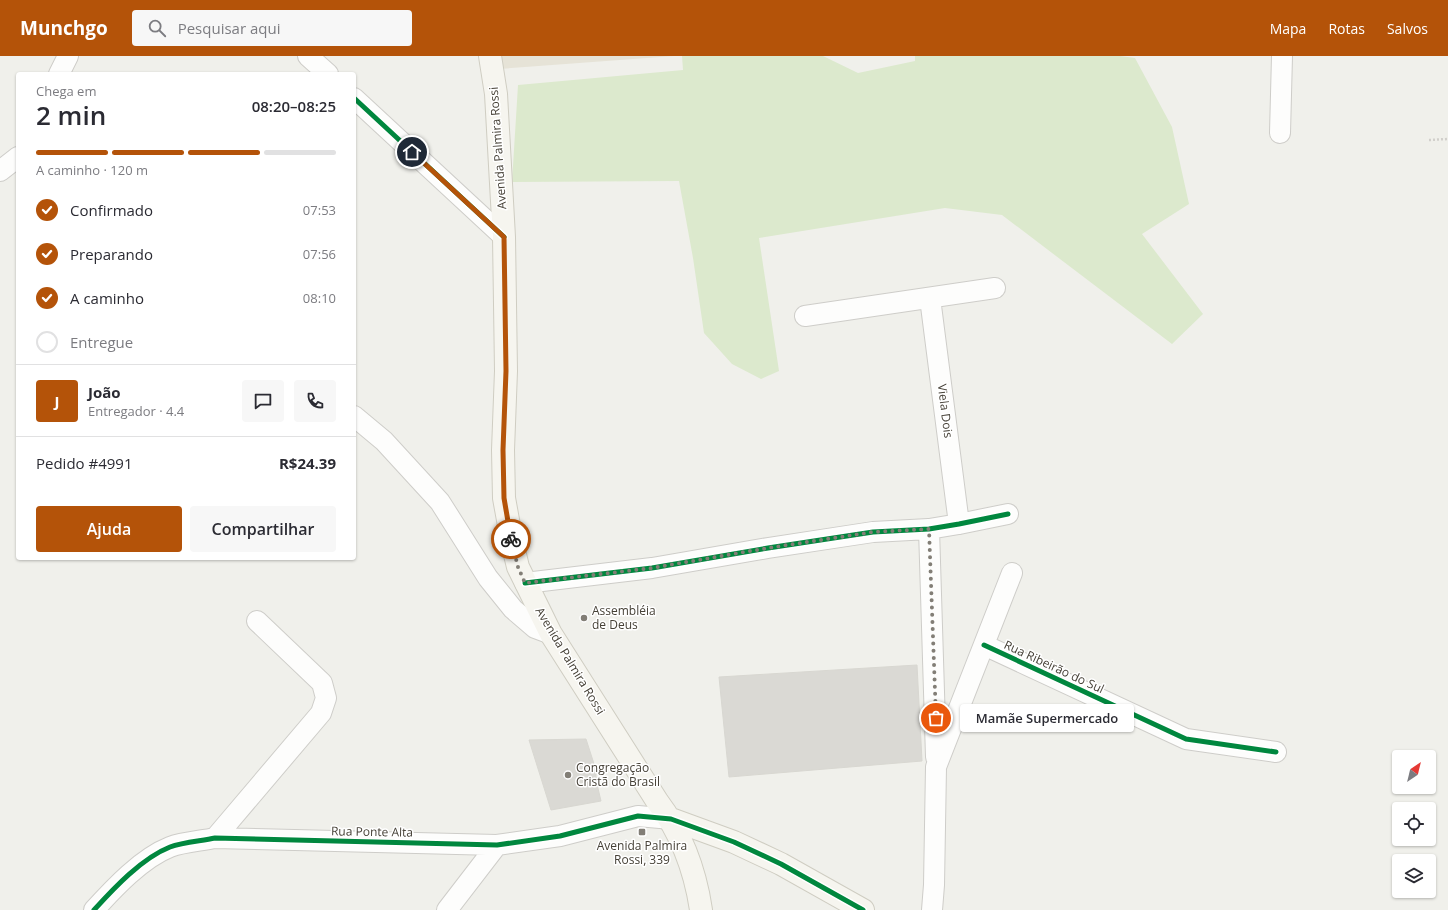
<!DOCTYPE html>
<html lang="pt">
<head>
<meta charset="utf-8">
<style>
  body { margin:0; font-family:"Open Sans",sans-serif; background:#f7f7f7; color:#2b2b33; height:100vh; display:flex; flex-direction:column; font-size:15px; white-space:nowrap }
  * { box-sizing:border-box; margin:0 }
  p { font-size:13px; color:#7c7c81 }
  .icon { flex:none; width:22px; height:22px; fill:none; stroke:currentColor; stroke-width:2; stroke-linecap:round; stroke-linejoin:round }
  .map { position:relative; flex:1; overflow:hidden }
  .sheet { position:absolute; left:16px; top:16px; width:340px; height:488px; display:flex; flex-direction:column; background:#fff; border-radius:4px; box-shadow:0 1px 3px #0004 }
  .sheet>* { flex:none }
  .needle { width:26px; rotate:35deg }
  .controls { position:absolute; left:1392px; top:694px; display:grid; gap:8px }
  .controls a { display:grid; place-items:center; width:44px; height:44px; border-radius:4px; background:#fff; box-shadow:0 1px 3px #0004; font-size:20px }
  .pin { position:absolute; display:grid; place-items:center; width:34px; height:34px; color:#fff; margin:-17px; border:2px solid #fff; border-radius:50%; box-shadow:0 1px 4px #0007 }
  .courier { position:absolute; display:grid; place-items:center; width:40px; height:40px; margin:-20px; border:3px solid #b45309; border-radius:50%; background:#fff; color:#222; box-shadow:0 1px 5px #0007 }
  .bubble { position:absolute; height:28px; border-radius:4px; background:#fff; box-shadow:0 1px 3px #0004; font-size:13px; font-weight:600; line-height:28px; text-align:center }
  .headline em { font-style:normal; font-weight:600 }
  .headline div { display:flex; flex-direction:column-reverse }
  .headline { display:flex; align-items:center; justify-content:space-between; height:68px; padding:0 20px }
  h1 { font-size:26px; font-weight:600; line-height:30px }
  .bar { display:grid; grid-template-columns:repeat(4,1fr); gap:6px 4px; align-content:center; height:48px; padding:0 20px }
  .bar i { height:5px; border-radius:3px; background:#e1e1e2 }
  .bar .on { background:#b45309 }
  .bar p { grid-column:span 4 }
  .line { display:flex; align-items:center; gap:10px; padding:0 20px; border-top:1px solid #e1e1e2 }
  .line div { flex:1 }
  .round { display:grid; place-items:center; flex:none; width:42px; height:42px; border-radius:4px; background:#f7f7f7 }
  ol { padding:0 20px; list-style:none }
  li { display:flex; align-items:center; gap:12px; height:44px }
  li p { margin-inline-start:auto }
  li .icon { padding:4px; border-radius:50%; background:#b45309; color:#fff; stroke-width:4 }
  li:last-child { color:#7c7c81 }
  li i { width:22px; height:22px; border:2px solid #e1e1e2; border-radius:50% }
  .primary-button { display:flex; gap:8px; margin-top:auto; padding:8px 20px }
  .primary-button a { flex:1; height:46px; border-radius:4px; background:#b45309; color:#fff; font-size:16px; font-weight:600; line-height:46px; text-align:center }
  .primary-button a+a { background:#f7f7f7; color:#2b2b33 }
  header { display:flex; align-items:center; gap:24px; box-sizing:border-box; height:56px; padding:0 20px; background:#b45309; color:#fff }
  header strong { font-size:19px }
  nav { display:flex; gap:22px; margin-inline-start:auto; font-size:14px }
  .search { width:280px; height:36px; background:#f7f7f7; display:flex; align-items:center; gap:10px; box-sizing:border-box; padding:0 14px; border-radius:4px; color:#7c7c81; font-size:15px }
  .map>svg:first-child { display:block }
  .education { fill:#e6e3d7 }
  .green { fill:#dce9cd }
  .building { fill:#dad9d4; stroke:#d8d7d1 }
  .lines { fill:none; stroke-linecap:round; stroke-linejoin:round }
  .street-casing { stroke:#cecdc9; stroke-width:22 }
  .secondary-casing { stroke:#cfcdc2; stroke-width:24 }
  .path { stroke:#d1cfcb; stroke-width:2.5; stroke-dasharray:2 2; stroke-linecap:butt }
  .street { stroke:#fdfdfc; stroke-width:20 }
  .secondary { stroke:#f6f5ef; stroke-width:22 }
  .cycleway-casing { stroke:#fff; stroke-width:8 }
  .cycleway { stroke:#00873e; stroke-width:5 }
  .done { stroke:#827e76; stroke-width:4; stroke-dasharray:0 7.2 }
  .route { stroke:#b45309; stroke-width:5 }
  .poi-dot { fill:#827e76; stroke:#fff; stroke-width:1.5 }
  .labels { text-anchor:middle; stroke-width:3; stroke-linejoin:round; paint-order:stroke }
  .street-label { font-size:12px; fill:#464137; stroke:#fff }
  .poi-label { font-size:12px; fill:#464137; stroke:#fff; text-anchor:start }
</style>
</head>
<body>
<header>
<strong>Munchgo</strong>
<div class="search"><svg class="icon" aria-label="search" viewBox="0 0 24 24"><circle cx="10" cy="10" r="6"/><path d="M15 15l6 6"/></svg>Pesquisar aqui</div>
<nav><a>Mapa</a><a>Rotas</a><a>Salvos</a></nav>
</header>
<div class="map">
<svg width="1448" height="854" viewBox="0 0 1448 854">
  <rect width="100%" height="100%" fill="#f0f0eb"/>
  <path class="education" d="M497 0H674L499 13Z"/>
  <path class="green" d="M682 0H823L858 17 915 5V0H1120L1135 2 1172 71 1189 148 1142 178 1203 258 1172 288 1002 159 945 152 759 182 779 315 761 323 732 308 704 277 693 202 679 125 512 126 518 29 683 14Z"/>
  <path class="building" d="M917 609 922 705 729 721 719 621Z
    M586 683 596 714V724L601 745 551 754 529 684Z"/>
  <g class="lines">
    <g class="street-casing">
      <path id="street" d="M308 0 328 18
        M59 18 68 0
        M354 42 504 181
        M1280 77 1282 0
        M0 115 18 101
        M930 242 959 468
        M805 260 995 232
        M354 360 384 385 440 446 488 522 513 553 535 572 551 578
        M929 473 936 701
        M525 527 652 512 768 492 873 476 929 473 959 468 1008 458
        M984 589 1186 683 1276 696
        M215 782 321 657 326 642 322 627 257 565
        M94 854C114 832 142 802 170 791 183 786 201 785 215 782L497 789 560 780 638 760 671 763
        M447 854 497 789
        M932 854 934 829 936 711 1012 517"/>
    </g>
    <g class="secondary-casing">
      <path id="secondary" d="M490 0 496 38 504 181 506 315 503 394 504 442 512 486 518 511 551 578 657 745C682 778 695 813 701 854
        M671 763 734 786 781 808 863 854"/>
    </g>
    <path class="path" d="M1429 84 1448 83"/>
    <use href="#street" class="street"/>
    <use href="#secondary" class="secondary"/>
    <g class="cycleway-casing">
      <path id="cycleway" d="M354 42 504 181
        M525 527 652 512 768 492 873 476 929 473 959 468 1008 458
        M984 589 1186 683 1276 696
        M94 854C114 832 142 802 170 791 183 786 201 785 215 782L497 789 560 780 638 760 671 763 734 786 781 808 863 854"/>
    </g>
    <use href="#cycleway" class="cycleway"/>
  </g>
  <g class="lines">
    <path class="done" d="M511 483 518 511 525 527 652 512 768 492 873 476 929 473 936 662"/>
    <path class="route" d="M412 96 504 181 506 315 503 394 504 442 511 483"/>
  </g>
  <g class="poi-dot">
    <circle cx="584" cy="562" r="4"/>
    <circle cx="568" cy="719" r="4"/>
    <rect x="638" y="772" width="8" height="8" rx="2"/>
  </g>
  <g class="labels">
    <g class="street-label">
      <text transform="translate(498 92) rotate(-94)" y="4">Avenida Palmira Rossi</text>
      <text transform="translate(945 355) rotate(83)" y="4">Viela Dois</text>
      <text transform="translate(570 605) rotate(59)" y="4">Avenida Palmira Rossi</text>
      <text transform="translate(1054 611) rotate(25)" y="4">Rua Ribeirão do Sul</text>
      <text transform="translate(372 776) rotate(1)" y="4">Rua Ponte Alta</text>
    </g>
    <g class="poi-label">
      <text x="592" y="559">Assembléia<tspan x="592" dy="14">de Deus</tspan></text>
      <text x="576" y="716">Congregação<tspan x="576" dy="14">Cristã do Brasil</tspan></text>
      <text x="642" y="794" text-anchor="middle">Avenida Palmira<tspan x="642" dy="14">Rossi, 339</tspan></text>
    </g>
  </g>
</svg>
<div class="controls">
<a><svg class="needle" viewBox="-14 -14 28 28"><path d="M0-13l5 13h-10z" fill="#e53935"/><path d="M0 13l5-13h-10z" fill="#7c7c81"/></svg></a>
<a><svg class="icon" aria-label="locate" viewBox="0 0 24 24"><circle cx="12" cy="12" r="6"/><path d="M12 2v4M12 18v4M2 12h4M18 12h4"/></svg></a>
<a><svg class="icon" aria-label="layers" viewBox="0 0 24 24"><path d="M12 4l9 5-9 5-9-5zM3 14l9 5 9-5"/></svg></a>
</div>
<div class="pin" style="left:936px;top:662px;background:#ea580c"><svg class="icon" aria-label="bag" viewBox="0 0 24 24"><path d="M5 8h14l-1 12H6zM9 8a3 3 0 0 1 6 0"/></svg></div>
<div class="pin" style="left:412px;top:96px;background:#1f2937"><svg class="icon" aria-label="home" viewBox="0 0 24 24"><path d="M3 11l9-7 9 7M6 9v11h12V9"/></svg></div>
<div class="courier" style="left:511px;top:483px"><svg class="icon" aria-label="bike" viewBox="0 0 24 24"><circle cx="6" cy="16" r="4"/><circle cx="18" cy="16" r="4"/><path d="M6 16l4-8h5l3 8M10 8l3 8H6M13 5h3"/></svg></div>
<div class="bubble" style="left:960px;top:648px;width:174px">Mamãe Supermercado</div>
<section class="sheet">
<div class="headline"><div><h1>2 min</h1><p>Chega em</p></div><em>08:20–08:25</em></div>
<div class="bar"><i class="on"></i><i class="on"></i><i class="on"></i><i></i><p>A caminho · 120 m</p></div>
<ol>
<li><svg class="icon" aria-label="check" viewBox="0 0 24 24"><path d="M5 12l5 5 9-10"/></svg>Confirmado<p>07:53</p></li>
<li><svg class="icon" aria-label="check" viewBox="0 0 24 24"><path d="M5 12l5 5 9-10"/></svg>Preparando<p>07:56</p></li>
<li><svg class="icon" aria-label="check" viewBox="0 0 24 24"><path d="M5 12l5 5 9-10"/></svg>A caminho<p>08:10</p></li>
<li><i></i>Entregue</li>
</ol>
<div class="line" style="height:72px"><b class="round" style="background:#b45309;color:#fff">J</b><div><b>João</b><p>Entregador · 4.4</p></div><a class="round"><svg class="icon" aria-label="chat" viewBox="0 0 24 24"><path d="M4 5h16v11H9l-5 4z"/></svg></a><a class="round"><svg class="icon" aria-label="phone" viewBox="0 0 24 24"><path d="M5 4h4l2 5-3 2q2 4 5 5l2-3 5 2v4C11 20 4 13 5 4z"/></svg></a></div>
<div class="line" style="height:52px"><div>Pedido #4991</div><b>R$24.39</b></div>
<div class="primary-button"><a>Ajuda</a><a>Compartilhar</a></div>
</section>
</div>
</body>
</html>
